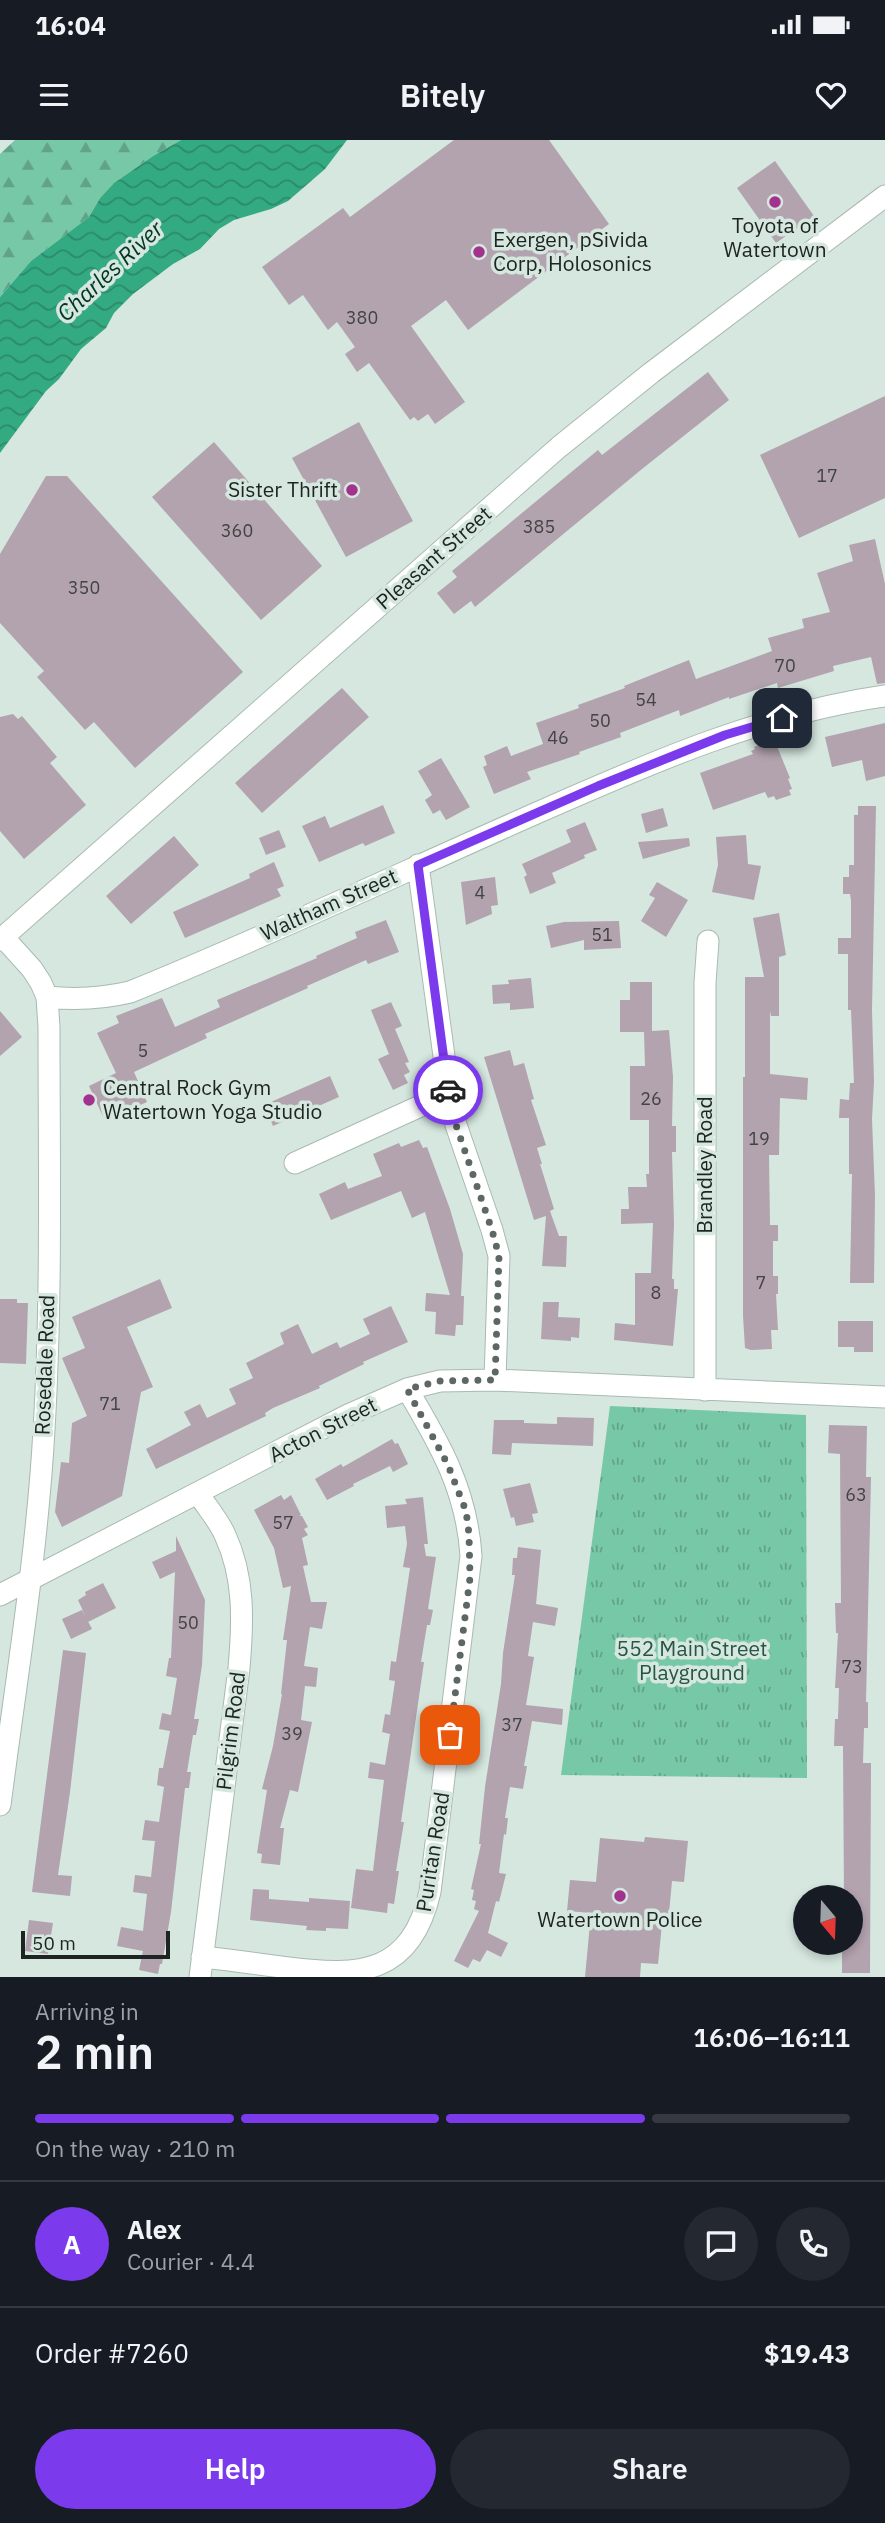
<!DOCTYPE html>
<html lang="en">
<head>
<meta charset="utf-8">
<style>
  body { margin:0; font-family:"IBM Plex Sans",sans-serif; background:#242831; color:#f1f3f6; height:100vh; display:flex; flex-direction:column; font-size:26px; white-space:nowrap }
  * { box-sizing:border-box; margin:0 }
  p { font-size:23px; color:#9ea1a6 }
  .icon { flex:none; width:38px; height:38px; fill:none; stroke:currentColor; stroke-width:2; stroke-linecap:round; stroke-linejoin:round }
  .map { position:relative; height:1837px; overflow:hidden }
  .panel { display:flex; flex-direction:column; background:#171b24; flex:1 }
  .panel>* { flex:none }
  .needle { width:46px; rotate:161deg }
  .fabs { position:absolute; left:793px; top:1745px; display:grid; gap:14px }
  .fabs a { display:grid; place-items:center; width:70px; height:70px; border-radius:50%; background:#171b24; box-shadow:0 4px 10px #0003; font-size:35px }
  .scale { position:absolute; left:21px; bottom:18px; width:149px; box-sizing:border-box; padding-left:7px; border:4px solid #1d2421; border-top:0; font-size:19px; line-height:24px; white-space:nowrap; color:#1d2421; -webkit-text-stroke:5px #d5e7df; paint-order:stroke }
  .pin { position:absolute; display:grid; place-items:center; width:60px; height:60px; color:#fff; margin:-30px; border-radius:14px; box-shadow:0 4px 10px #0006 }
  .courier { position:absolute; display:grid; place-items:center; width:70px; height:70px; margin:-35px; border:5px solid #7c3aed; border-radius:50%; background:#fff; color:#222; box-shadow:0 2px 9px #0007 }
  .head em { font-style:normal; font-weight:600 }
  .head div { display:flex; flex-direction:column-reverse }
  .head { display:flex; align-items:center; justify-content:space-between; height:119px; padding:0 35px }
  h1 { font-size:46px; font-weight:600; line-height:52px }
  .bar { display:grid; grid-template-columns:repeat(4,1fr); gap:10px 7px; align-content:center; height:84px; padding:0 35px }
  .bar i { height:9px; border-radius:5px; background:#363941 }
  .bar .current { background:#7c3aed }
  .bar p { grid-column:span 4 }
  .line { display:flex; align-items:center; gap:18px; padding:0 35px; border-top:2px solid #363941 }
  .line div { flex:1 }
  .round { display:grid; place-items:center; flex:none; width:74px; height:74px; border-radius:37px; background:#242831 }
  .cta { display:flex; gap:14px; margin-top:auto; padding:14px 35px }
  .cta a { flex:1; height:80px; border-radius:42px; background:#7c3aed; color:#fff; font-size:28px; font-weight:600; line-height:80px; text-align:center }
  .cta a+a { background:#242831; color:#f1f3f6 }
  .status { display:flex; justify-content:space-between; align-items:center; height:49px; padding:0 35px; background:#171b24; direction:ltr }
  .status svg { height:19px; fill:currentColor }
  header { display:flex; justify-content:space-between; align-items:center; height:91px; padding:0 35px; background:#171b24; font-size:32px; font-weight:600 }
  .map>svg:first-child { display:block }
  .forest { fill:url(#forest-firs) }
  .park { fill:url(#park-tufts) }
  .water { fill:url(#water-waves) }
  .building { fill:#b2a3ae }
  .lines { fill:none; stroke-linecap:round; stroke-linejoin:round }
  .minor-casing { stroke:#a8bab1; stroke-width:23 }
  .minor { stroke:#fff; stroke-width:21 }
  .done { stroke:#5d6864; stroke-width:7; stroke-dasharray:0 12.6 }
  .route { stroke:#7c3aed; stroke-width:9 }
  .poi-dot { fill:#a3328f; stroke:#d5e7df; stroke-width:2.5 }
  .labels { text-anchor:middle; stroke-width:7; stroke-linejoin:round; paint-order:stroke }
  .number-label { font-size:18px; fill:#424444 }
  .poi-label { font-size:21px; fill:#1d2421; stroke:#d5e7df }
  .street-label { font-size:21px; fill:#1d2421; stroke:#d5e7df }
  .park-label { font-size:21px; fill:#275644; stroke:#d5e7df }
  .water-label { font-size:23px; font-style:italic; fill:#013626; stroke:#d5e7df }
</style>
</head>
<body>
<div class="status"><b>16:04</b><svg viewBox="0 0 49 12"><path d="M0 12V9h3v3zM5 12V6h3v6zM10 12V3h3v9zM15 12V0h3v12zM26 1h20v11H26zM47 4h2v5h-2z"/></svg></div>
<header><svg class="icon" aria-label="menu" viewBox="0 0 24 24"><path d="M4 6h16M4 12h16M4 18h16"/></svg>Bitely<svg class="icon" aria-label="heart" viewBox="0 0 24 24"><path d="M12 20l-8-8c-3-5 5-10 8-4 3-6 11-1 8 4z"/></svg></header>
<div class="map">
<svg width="885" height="1837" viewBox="0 0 885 1837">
  <defs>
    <pattern id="forest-firs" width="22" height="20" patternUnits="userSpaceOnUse" patternTransform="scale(1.75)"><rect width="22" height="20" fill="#77c8a7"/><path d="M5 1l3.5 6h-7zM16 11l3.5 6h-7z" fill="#61a288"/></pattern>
    <pattern id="park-tufts" width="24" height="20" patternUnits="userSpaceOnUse" patternTransform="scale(1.75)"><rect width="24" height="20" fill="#77c8a7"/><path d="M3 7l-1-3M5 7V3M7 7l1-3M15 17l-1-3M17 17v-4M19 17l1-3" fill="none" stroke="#61a288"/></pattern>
    <pattern id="water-waves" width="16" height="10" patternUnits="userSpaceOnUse" patternTransform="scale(1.75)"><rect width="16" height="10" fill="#34aa82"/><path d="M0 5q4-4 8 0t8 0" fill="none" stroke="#2b8a6a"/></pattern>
  </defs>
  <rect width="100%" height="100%" fill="#d5e7df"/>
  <path class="forest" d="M15 0H181L153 16 114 43 100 58 89 77 31 121 0 157V14Z"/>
  <path class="park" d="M610 1266 806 1275 807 1638 561 1635Z"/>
  <path class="water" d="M181 0H347L325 29 288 61 271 69 234 80 219 89 200 109 173 124 133 154 114 173 106 188 81 209 59 239 46 251 0 313V157L31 121 89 77 100 58 114 43 153 16Z"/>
  <path class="building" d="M454 0H549L609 84 468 190 446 160 411 186 465 262 435 284 428 274 418 281 414 277 410 280 369 223 357 232 345 214 355 207 337 182 328 190 303 155 289 165 262 127 343 68 350 77Z
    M775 21 814 76 776 103 737 48Z
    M708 232 729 260 642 329 475 467 471 461 454 474 437 453 457 437 452 431 598 310 602 315Z
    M885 256V358L799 398 760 315Z
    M359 282 413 381 346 417 292 318Z
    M214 302 322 426 261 480 152 357Z
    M46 336H67L243 532 135 628 94 582 85 590 37 537 44 531 0 483V414Z
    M875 399 885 444V543L877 544 871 517 833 526 834 531 778 548 777 543 729 559V557L680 576 679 570 620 593 621 597 579 612 580 614 527 632 531 639 494 654 483 627 487 625 484 616 507 606 511 616 543 604 536 583 579 568 578 565 625 548 624 546 689 520 696 539 772 511 768 498 804 488 802 479 830 472 817 433 853 421 849 405Z
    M342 548 369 577 262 673 235 643Z
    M13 574 18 579 22 576 57 617 50 623 86 665 24 719 0 691V577Z
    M885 583V636L866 641 862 620 832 627 825 597Z
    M774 599 790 638 788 639 792 649 789 650 791 655 776 660 774 656 768 658 765 652 713 670 700 633 753 614 751 611 755 609 754 607Z
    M441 618 470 667 446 680 440 670 433 674 425 660 432 655 418 631Z
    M383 665 395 693 365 706 363 703 319 722 302 686 325 676 330 688Z
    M858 666H876L872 870 874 942 872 979 875 1056 874 1143H850L852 1034H849V978H839L840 959 849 960 850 943H854L851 870H848V814H838V798H851V760L850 754H843V737H849V725H854V675H858Z
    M663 668 668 686 646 693 641 674Z
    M585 682 597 710 584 715 585 718 552 733 556 743 530 754 524 737 527 735 522 724 571 702 566 690Z
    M279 690 286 707 266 715 259 698Z
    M746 695 748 724 761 726 754 760 712 752 718 725 716 697Z
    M174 696 199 725 131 784 106 756Z
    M689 698 690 706 643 719 638 702Z
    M274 722 284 746 277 749 281 756 185 798 173 772 250 738 249 734Z
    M495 737 498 765 491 766 492 774 466 785 461 742Z
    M657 742 688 760 666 797 641 781 655 758 649 755Z
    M779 773 786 815 779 817V876H771L770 871V934L808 938 807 960 780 958 779 1015H769L770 1085H778V1101H773V1136H778V1154H776L778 1190H771L772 1209 751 1210 745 1208 743 1176V937H745V837H764L753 778Z
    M386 780 399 812 368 824 366 820 307 846 308 848 205 894 207 898 134 932 147 962 105 981 89 946 116 933 97 893 119 883 116 876 162 858 175 887 220 867 217 860 317 818 316 816 357 798 355 792Z
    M619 781 621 808 584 810V800L551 808 546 786 564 782Z
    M531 838 534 868 510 870V863L493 864 492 845 509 844 508 840Z
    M630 842H652V891L669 890 673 937 672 986H676V1012H672L674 1084 672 1139H674V1149H678L673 1206 614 1200 615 1183 635 1185V1133H651L653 1083 621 1084V1069H629L628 1047H647L646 1034H649V980H630V926H645L644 892H620V860H630Z
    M391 862 402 886 395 889 409 922 405 923 410 932 404 935 408 943 393 950 378 919 389 914 371 870Z
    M0 871 22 897 0 916Z
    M510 910 514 926 524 923 534 959 531 960 546 1005 537 1008 542 1024H540L554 1069 550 1071 559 1096H567L566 1127 542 1126 546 1076 534 1080 484 917Z
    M330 936 339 957 273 986 264 965Z
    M419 1000 423 1008 427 1007 450 1069 463 1114 461 1156H464L463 1185H456L455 1196 435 1194 436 1172 425 1171 426 1153 450 1155 425 1072 412 1078 401 1051 331 1080 319 1054 345 1042 348 1049 382 1036 373 1014 399 1003 401 1007Z
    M160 1139 172 1168 127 1187 153 1247 141 1252 122 1356 62 1387 55 1372 61 1322 69 1323 72 1283 87 1276 62 1218 85 1208 72 1177Z
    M0 1159H17V1163H28L26 1224 0 1223Z
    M543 1162H559L558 1177 580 1178 579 1198 571 1197V1201L541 1199Z
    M391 1166 408 1202 363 1222 364 1224 319 1246 320 1248 273 1268 265 1273 266 1276 156 1329 146 1309 191 1285 184 1272 200 1264 207 1278 236 1264 229 1249 253 1238 246 1223 284 1204 280 1193 298 1184 312 1214 337 1202 340 1208 370 1194 363 1179Z
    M838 1181H873V1212H854V1207H838Z
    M557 1277 594 1278 593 1306 512 1303 511 1315 492 1314 494 1280H524V1283L557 1284Z
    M829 1285 867 1286 866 1337H871L866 1562H868V1588H864L863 1623H871L870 1833H842V1802H850V1757H844L843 1606H834L835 1579H838L839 1548H835L838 1493H836L835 1463H841L840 1314 828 1313Z
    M392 1299 395 1304 398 1303 408 1324 393 1332 390 1326 353 1344 354 1346 327 1360 315 1339 341 1324 343 1327Z
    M530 1343 538 1373 532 1374 534 1382 516 1386 514 1377 511 1378 503 1349Z
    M281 1355 284 1360 291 1355 301 1375 299 1376H302L308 1387 304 1389 308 1395 302 1398 308 1425 303 1426 311 1462H327L322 1489 310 1487 304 1526 318 1528 316 1547 305 1546 301 1580 312 1582 298 1652 290 1650 280 1688H284L280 1725 261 1723 262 1714 257 1713 267 1650 262 1649 273 1606 282 1554H281L287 1500H283L291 1446 283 1448 274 1408 254 1370Z
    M423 1357 428 1404H424L426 1416 436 1417 428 1469 433 1470 430 1485H427L421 1522H424L401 1682H404L396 1731H399L394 1764 388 1763 387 1773 351 1768 356 1729 373 1731 384 1640 368 1638 370 1622 385 1625 390 1594 382 1592 385 1574 390 1575 395 1541 389 1540 391 1521 396 1522 410 1428 403 1427 407 1404 405 1386 387 1388 385 1366 407 1364 405 1359Z
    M176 1396 205 1460 202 1525 194 1579H199L196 1595H193L187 1632H191L189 1648H185L171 1772 162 1824H160L158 1834 139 1830 143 1811 117 1806 121 1787 143 1791 147 1754 133 1752 135 1735 151 1737 155 1701 142 1700 145 1680 159 1682 164 1647 157 1645 159 1628H163L170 1591 159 1589 162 1573 171 1575 177 1538 166 1536 169 1518H171L175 1432 160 1439 152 1422 176 1411Z
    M518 1407 541 1410 536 1464 558 1468 555 1486 533 1482 528 1516 534 1517 526 1565 563 1569 562 1585 532 1581 524 1626H527L523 1649 510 1647 505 1678H508L506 1695 504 1694 499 1733 506 1734 499 1762 496 1761 488 1793 508 1803 501 1817 487 1810 480 1822 473 1819 468 1828 454 1821 479 1771 474 1769 476 1761 472 1760 474 1750 471 1749 481 1704H479L485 1647 501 1544 503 1513 515 1435H512L513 1418H517Z
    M103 1443 116 1468 88 1482 78 1460 86 1455 85 1452Z
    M82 1470 92 1489 71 1499 62 1479Z
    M63 1510 86 1513 70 1652 58 1735 72 1736 70 1756 32 1752Z
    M645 1697 688 1701 684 1742 672 1741 668 1784H662L658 1824 641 1823 640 1837H585L591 1773 567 1771 570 1740 596 1742 600 1698 644 1702Z
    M253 1749 269 1750V1759L309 1762V1758L350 1761 348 1789 326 1788V1791L306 1790 307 1786 250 1780Z
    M29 1780 53 1783 48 1814 25 1811Z"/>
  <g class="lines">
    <g class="minor-casing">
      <path id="minor" d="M418 725 449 953 456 985 492 1090 499 1116 495 1240
        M0 800 559 307 651 233 885 56
        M47 857C76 860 101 859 130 852 268 796 403 732 539 672 650 623 764 573 885 556
        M295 1023 449 953
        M705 1250V843L708 801
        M199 1355C207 1367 219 1381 225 1395 245 1438 243 1482 239 1528L200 1837
        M0 1455 348 1275 407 1249 440 1241 495 1240 885 1257
        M0 1665C16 1540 37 1416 44 1290 52 1156 49 1021 49 887L47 857 41 843 32 829 3 797
        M202 1817C231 1820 260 1824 288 1828 361 1837 411 1834 430 1752L471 1416C467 1351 440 1304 407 1249"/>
    </g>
    <use href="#minor" class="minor"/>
  </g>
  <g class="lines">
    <path class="done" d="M448 950 456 985 492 1090 499 1116 495 1240 440 1241 407 1249 448 1325 466 1371 469 1394 470 1438 450 1595"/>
    <path class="route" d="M448 950 418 725 598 646 725 595 782 578"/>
  </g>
  <g class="poi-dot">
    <circle cx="775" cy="62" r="7"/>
    <circle cx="479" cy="112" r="7"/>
    <circle cx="352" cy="350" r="7"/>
    <circle cx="89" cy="960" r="7"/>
    <circle cx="620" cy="1756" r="7"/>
  </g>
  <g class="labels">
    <g class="number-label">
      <text x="362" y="184">380</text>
      <text x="827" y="342">17</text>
      <text x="539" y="393">385</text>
      <text x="237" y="397">360</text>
      <text x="84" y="454">350</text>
      <text x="785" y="532">70</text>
      <text x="646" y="566">54</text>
      <text x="600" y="587">50</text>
      <text x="558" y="604">46</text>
      <text x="480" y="759">4</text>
      <text x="602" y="801">51</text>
      <text x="143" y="917">5</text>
      <text x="651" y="965">26</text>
      <text x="759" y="1005">19</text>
      <text x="761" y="1149">7</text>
      <text x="656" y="1159">8</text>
      <text x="110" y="1270">71</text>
      <text x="856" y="1361">63</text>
      <text x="283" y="1389">57</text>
      <text x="188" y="1489">50</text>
      <text x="852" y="1533">73</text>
      <text x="512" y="1591">37</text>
      <text x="292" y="1600">39</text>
    </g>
    <g class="poi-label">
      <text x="775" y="93">Toyota of<tspan x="775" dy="24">Watertown</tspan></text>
      <text x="493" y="107" text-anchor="start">Exergen, pSivida<tspan x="493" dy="24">Corp, Holosonics</tspan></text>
      <text x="338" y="357" text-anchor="end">Sister Thrift</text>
      <text x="103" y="955" text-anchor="start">Central Rock Gym<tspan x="103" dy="24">Watertown Yoga Studio</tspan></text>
      <text x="620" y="1787">Watertown Police</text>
    </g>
    <g class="street-label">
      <text transform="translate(434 418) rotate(-41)" y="7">Pleasant Street</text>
      <text transform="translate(329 765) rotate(-24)" y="7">Waltham Street</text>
      <text transform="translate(705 1025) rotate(-90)" y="7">Brandley Road</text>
      <text transform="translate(45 1225) rotate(-88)" y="7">Rosedale Road</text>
      <text transform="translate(323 1290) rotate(-27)" y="7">Acton Street</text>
      <text transform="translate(231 1591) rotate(-83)" y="7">Pilgrim Road</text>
      <text transform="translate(433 1712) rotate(-81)" y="7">Puritan Road</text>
    </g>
    <g class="park-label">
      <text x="692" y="1516">552 Main Street<tspan x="692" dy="24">Playground</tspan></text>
    </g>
    <g class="water-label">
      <text transform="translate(110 131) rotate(-43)" y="8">Charles River</text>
    </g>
  </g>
</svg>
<div class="fabs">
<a><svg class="needle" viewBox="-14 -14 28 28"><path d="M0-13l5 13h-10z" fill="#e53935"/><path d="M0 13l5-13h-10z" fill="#9ea1a6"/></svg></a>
</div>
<div class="scale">50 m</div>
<div class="pin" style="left:450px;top:1595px;background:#ea580c"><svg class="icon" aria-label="bag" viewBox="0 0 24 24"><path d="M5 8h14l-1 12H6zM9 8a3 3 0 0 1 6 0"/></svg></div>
<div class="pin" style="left:782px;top:578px;background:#1f2937"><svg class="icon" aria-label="home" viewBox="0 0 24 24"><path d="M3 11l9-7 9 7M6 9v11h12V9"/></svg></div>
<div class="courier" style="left:448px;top:950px"><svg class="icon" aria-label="car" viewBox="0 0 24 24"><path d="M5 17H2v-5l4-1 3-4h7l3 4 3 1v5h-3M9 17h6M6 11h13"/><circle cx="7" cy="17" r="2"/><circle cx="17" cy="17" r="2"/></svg></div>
</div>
<section class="panel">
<div class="head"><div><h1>2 min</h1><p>Arriving in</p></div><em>16:06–16:11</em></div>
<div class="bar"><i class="current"></i><i class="current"></i><i class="current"></i><i></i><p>On the way · 210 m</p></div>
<div class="line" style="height:126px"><b class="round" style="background:#7c3aed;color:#fff">A</b><div><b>Alex</b><p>Courier · 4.4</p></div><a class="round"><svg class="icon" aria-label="chat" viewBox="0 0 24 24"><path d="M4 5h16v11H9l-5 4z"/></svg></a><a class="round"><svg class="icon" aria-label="phone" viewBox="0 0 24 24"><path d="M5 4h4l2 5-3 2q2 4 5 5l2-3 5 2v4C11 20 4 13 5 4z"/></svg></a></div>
<div class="line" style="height:91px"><div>Order #7260</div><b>$19.43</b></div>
<div class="cta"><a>Help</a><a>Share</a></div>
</section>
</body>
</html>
